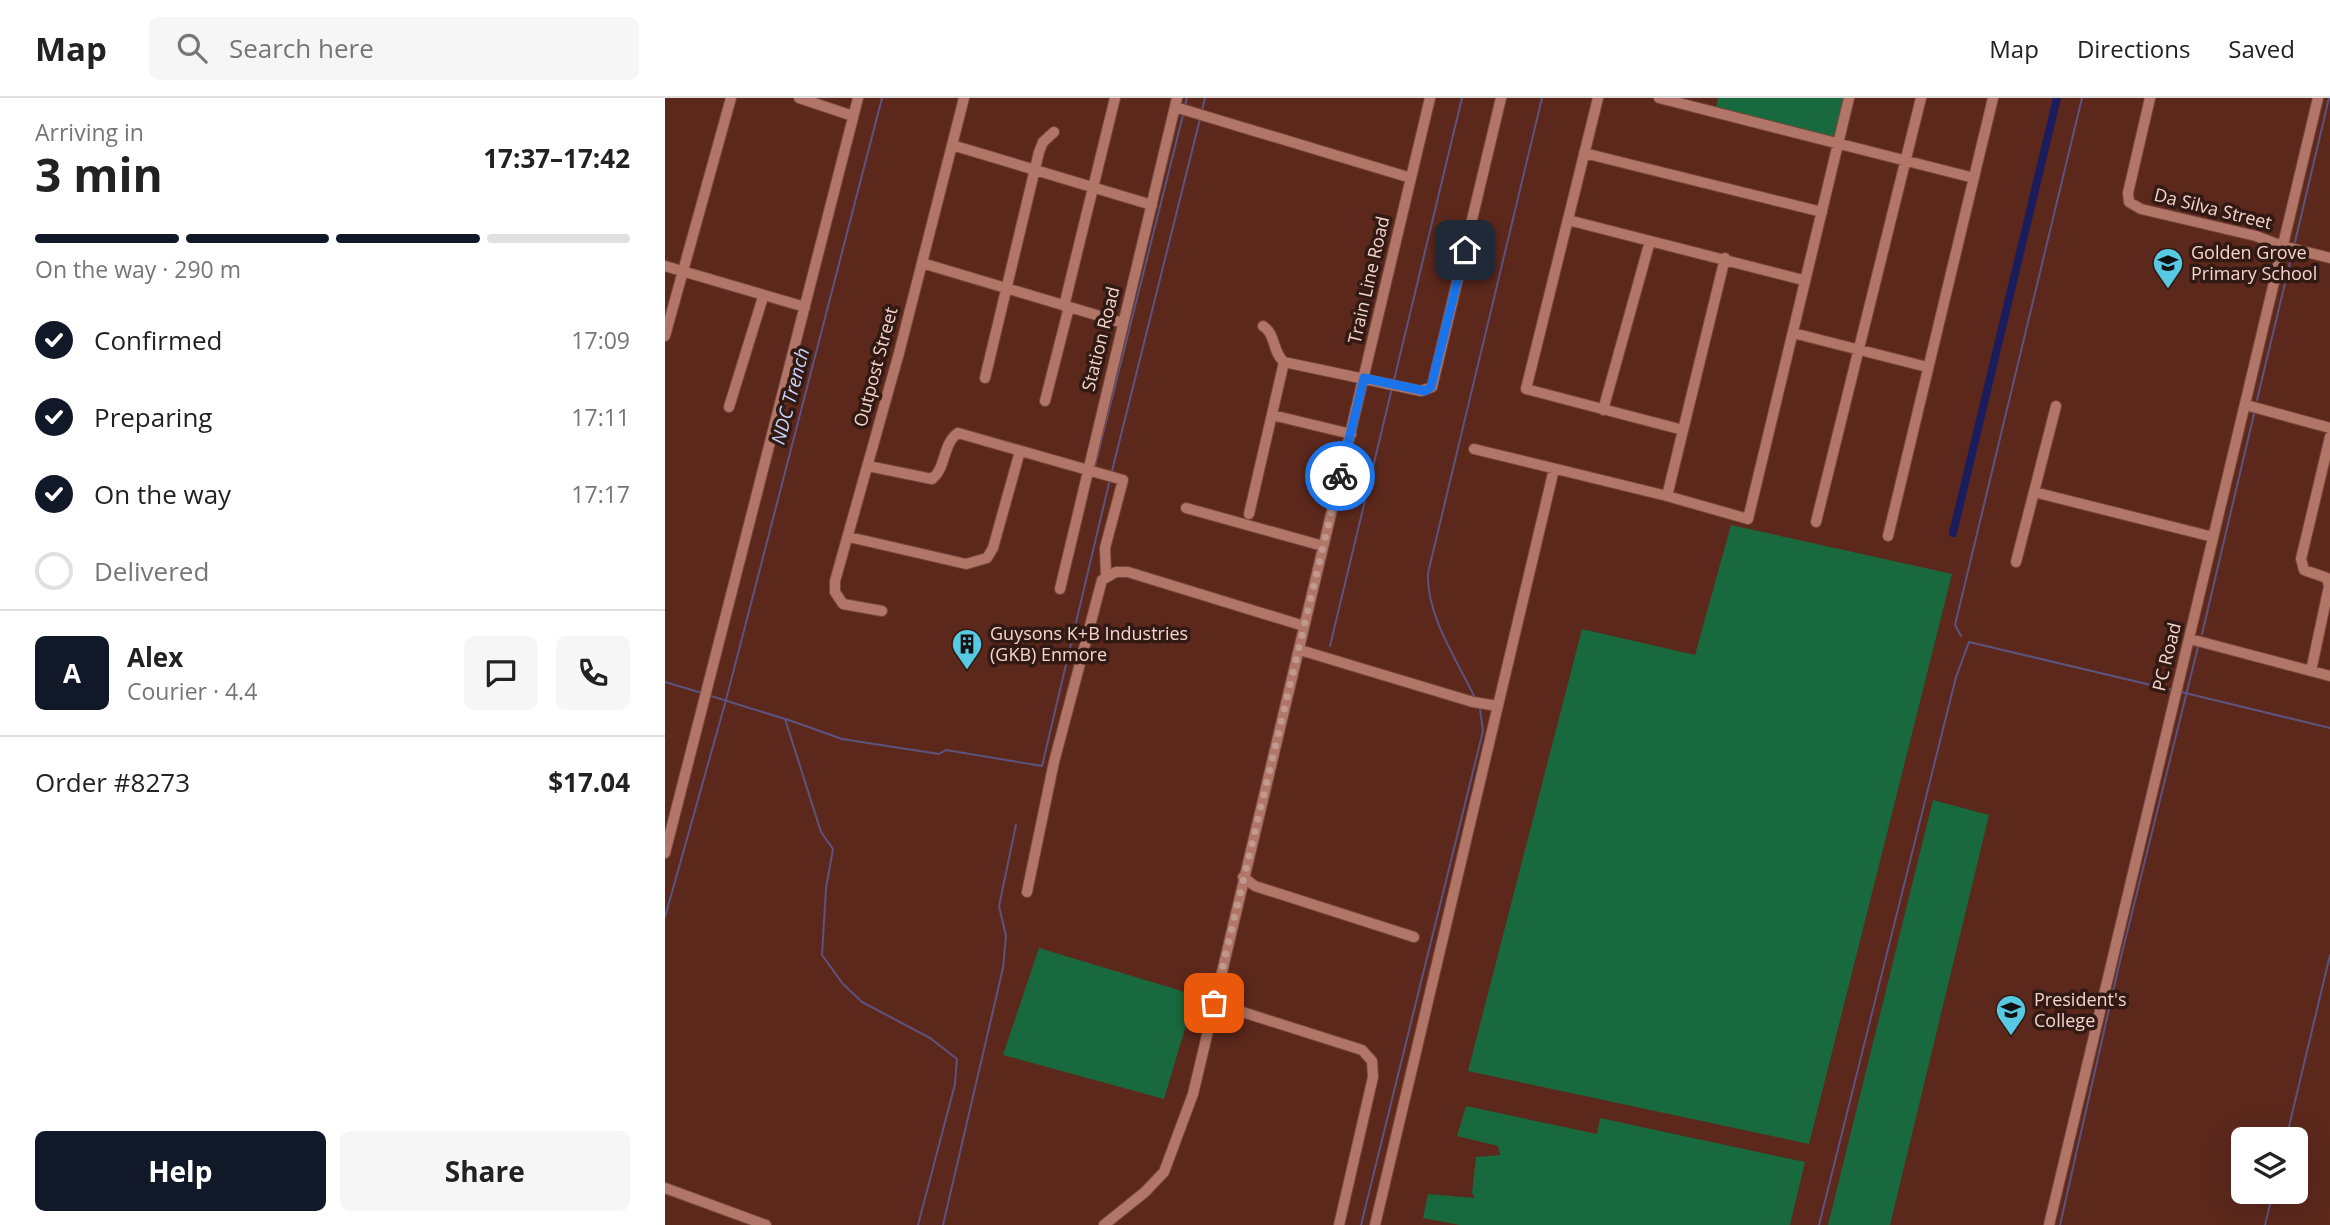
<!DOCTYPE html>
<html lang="en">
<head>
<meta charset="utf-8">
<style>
  body { margin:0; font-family:"Open Sans",sans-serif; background:#f6f6f6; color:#222; height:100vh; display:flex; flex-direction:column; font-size:26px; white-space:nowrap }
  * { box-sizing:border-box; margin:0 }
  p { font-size:23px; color:#767676 }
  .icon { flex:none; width:38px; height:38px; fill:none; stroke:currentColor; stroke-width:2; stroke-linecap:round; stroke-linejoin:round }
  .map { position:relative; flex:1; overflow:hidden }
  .sheet { display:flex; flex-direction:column; background:#fff; width:665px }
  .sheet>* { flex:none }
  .fabs { position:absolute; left:1566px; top:1029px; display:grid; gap:14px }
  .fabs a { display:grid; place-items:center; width:77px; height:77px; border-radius:10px; background:#fff; box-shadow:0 7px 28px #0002; font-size:35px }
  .pin { position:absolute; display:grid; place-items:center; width:60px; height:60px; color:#fff; margin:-30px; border-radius:14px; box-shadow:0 4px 10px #0006 }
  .courier { position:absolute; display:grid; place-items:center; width:70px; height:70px; margin:-35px; border:5px solid #1a73e8; border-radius:50%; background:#fff; color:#222; box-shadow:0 2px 9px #0007 }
  .head em { font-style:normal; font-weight:700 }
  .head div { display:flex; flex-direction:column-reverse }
  .head { display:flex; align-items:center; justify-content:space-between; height:119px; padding:0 35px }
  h1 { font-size:46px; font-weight:700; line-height:52px }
  .bar { display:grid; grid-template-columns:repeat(4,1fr); gap:10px 7px; align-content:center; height:84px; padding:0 35px }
  .bar i { height:9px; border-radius:5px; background:#e0e0e0 }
  .bar .on { background:#111827 }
  .bar p { grid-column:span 4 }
  .line { display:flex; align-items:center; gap:18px; padding:0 35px; border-top:2px solid #e0e0e0 }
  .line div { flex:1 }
  .round { display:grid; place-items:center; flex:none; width:74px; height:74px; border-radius:10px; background:#f6f6f6 }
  ol { padding:0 35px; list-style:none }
  li { display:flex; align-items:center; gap:21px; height:77px }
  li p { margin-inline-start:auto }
  li .icon { padding:7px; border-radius:50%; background:#111827; color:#fff; stroke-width:4 }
  li:last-child { color:#767676 }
  li i { width:38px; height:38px; border:4px solid #e0e0e0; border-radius:50% }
  .cta { display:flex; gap:14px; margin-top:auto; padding:14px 35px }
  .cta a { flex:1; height:80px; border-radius:10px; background:#111827; color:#fff; font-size:28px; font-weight:700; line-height:80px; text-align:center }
  .cta a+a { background:#f6f6f6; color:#222 }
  header { display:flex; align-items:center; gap:42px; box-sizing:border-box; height:98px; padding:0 35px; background:#fff; border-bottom:2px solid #e0e0e0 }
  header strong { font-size:33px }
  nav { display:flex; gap:38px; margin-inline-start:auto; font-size:24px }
  .search { width:490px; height:63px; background:#f6f6f6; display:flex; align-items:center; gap:18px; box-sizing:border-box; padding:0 24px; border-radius:10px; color:#767676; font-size:26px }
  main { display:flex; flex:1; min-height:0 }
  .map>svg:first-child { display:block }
  .green { fill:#18693d }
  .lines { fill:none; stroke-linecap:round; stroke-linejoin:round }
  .stream { stroke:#5c537f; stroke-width:2 }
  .canal { stroke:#1a1c5e; stroke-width:8 }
  .minor-casing { stroke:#78473c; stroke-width:12 }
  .minor { stroke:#b17667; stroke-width:10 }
  .done { stroke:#c0988e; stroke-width:7; stroke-dasharray:0 12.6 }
  .route { stroke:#1a73e8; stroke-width:9 }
  .labels { text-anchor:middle; stroke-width:7; stroke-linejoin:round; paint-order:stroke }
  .street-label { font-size:18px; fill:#f6d4cc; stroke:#311a14 }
  .poi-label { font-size:18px; fill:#f6d4cc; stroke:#311a14; text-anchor:start }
  .water-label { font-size:19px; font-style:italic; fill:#c9d3fc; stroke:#311a14 }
</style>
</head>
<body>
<header>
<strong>Map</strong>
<div class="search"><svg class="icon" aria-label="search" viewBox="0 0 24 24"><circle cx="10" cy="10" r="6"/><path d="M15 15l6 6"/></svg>Search here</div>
<nav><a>Map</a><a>Directions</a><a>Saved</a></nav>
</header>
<main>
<section class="sheet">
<div class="head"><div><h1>3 min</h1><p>Arriving in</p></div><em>17:37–17:42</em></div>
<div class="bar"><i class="on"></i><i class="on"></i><i class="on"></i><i></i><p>On the way · 290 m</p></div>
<ol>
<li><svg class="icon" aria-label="check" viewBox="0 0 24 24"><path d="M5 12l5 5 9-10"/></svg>Confirmed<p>17:09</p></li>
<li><svg class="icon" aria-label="check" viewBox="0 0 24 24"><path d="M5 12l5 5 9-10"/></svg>Preparing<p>17:11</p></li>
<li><svg class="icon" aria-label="check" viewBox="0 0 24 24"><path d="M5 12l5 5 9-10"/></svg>On the way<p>17:17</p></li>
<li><i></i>Delivered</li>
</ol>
<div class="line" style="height:126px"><b class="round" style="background:#111827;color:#fff">A</b><div><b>Alex</b><p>Courier · 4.4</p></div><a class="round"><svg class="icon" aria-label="chat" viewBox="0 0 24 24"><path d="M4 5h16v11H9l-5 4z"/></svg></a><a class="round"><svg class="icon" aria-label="phone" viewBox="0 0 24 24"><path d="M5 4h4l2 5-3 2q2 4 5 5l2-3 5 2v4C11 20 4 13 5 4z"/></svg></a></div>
<div class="line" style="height:91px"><div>Order #8273</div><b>$17.04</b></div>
<div class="cta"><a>Help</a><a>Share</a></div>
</section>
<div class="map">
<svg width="1665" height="1127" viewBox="0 0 1665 1127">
  <rect width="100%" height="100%" fill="#5c281c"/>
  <path class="green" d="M1053 0H1178L1168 42 1050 14Z
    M1066 427 1287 476 1144 1046 803 973 917 531 1030 557Z
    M1268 702 1324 717 1225 1127H1163Z
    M374 850 530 897 499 1001 338 957Z
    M801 1008 932 1036 935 1020 1140 1064 1125 1127H795L758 1120 763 1096 810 1100 807 1095 811 1059 835 1057 833 1048 792 1038Z"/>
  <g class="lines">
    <path class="stream" d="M520 8 522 0
      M537 12 540 0
      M1630 144 1664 0
      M729 282 797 0
      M1592 302 1627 156
      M430 368 518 17
      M447 373 535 21
      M1537 536 1589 316
      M1296 538 1290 527 1417 0
      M665 548 727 290
      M0 584 37 595
      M1516 594 1665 630
      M46 598 120 621 156 734 168 751 161 790 157 857 178 886 197 904 265 940 292 961 290 986 253 1127
      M810 600C792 562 761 517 763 475L877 0
      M121 621 177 641 274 656 281 652 377 668 444 385
      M0 819 61 602 217 0
      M1621 1041 1665 857
      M278 1127 338 870 341 838 334 808 351 727
      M696 1127 818 633 815 611
      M1154 1127 1291 579 1304 544 1507 592
      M1395 1127 1454 867 1533 549
      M1600 1127 1608 1094"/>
    <path class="canal" d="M1288 435 1392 0"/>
    <g class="minor-casing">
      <path id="minor" d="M134 0 188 18
        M933 0 861 291 1018 332
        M994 0 1309 80
        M1485 0 1463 95 1464 104 1476 111 1591 138 1617 148 1665 160
        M510 9 746 80
        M287 47 487 107
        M919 55 1157 114
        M903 122 1138 182
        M257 165 458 225
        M0 168 140 209
        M399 208 450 0
        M1128 235 1262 269
        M0 238 66 0
        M619 264 756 293 767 289 836 0
        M320 280 374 54 378 44 389 34
        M380 303 404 209
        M1581 307 1665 330
        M64 309 98 199
        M938 312 985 143
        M607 317 686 336
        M809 351 1002 398 1083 421 1184 0
        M203 368 267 381C282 369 277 346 293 335L458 382 440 450 441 478
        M1369 394 1548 439
        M1002 398 1060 160
        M521 410 658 448
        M584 416 619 264C607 254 611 236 598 228
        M1151 424 1256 0
        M1223 438 1328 0
        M184 439 301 466 322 460 328 450 355 353
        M1351 464 1391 308
        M395 491 512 0
        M217 513 178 506 170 494V483L234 255 299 0
        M1525 541 1665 578
        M635 552 808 604 833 608
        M1646 573 1664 488 1662 480 1639 472 1636 461 1665 339
        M0 755 193 0
        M578 779 590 788 749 839
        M362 794 389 664 437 482 451 474H463L639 528
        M549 905 697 952 707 963 708 979 674 1127
        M0 1090 101 1127
        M439 1127 480 1094 499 1074 528 996 765 0
        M710 1127 889 371
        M1384 1127 1653 0"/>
    </g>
    <use href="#minor" class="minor"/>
  </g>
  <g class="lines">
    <path class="done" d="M549 905 675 378"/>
    <path class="route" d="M675 378 699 280 760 293 766 289 800 152"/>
  </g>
  <defs>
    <g id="school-pin" transform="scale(1.575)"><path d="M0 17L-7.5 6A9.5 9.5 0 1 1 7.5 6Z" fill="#57c9e2" stroke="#311a14"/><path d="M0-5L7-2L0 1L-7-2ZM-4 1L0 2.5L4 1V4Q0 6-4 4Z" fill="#111"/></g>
    <g id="building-pin" transform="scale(1.575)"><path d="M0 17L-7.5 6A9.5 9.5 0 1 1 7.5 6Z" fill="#57c9e2" stroke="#311a14"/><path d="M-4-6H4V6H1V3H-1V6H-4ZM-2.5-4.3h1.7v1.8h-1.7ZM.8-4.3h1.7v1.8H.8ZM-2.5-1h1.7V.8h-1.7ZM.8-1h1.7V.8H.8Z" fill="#111"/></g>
  </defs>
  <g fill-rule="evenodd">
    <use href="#school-pin" x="1503" y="165"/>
    <use href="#building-pin" x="302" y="546"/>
    <use href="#school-pin" x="1346" y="912"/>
  </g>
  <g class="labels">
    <g class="street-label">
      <text transform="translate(1548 111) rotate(14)" y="6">Da Silva Street</text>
      <text transform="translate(704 182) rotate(-77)" y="6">Train Line Road</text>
      <text transform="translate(436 241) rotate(-76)" y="6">Station Road</text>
      <text transform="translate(211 269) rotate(-75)" y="6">Outpost Street</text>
      <text transform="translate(1502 559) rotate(-76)" y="6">PC Road</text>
    </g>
    <g class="poi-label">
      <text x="1526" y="161">Golden Grove<tspan x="1526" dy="21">Primary School</tspan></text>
      <text x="325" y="542">Guysons K+B Industries<tspan x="325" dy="21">(GKB) Enmore</tspan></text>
      <text x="1369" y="908">President's<tspan x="1369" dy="21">College</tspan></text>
    </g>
    <g class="water-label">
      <text transform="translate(125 298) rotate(-75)" y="7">NDC Trench</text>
    </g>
  </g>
</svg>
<div class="fabs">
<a><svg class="icon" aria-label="layers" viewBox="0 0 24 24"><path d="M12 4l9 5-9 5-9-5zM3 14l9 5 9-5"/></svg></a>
</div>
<div class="pin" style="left:549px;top:905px;background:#ea580c"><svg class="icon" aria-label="bag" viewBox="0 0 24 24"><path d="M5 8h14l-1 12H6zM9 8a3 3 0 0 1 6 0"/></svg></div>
<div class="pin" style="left:800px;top:152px;background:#1f2937"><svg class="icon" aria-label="home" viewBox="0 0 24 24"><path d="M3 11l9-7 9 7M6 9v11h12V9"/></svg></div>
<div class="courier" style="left:675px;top:378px"><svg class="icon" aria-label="bike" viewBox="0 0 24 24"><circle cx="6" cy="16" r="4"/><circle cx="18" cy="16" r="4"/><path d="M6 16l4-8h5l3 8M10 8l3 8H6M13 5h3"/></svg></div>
</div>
</main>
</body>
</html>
